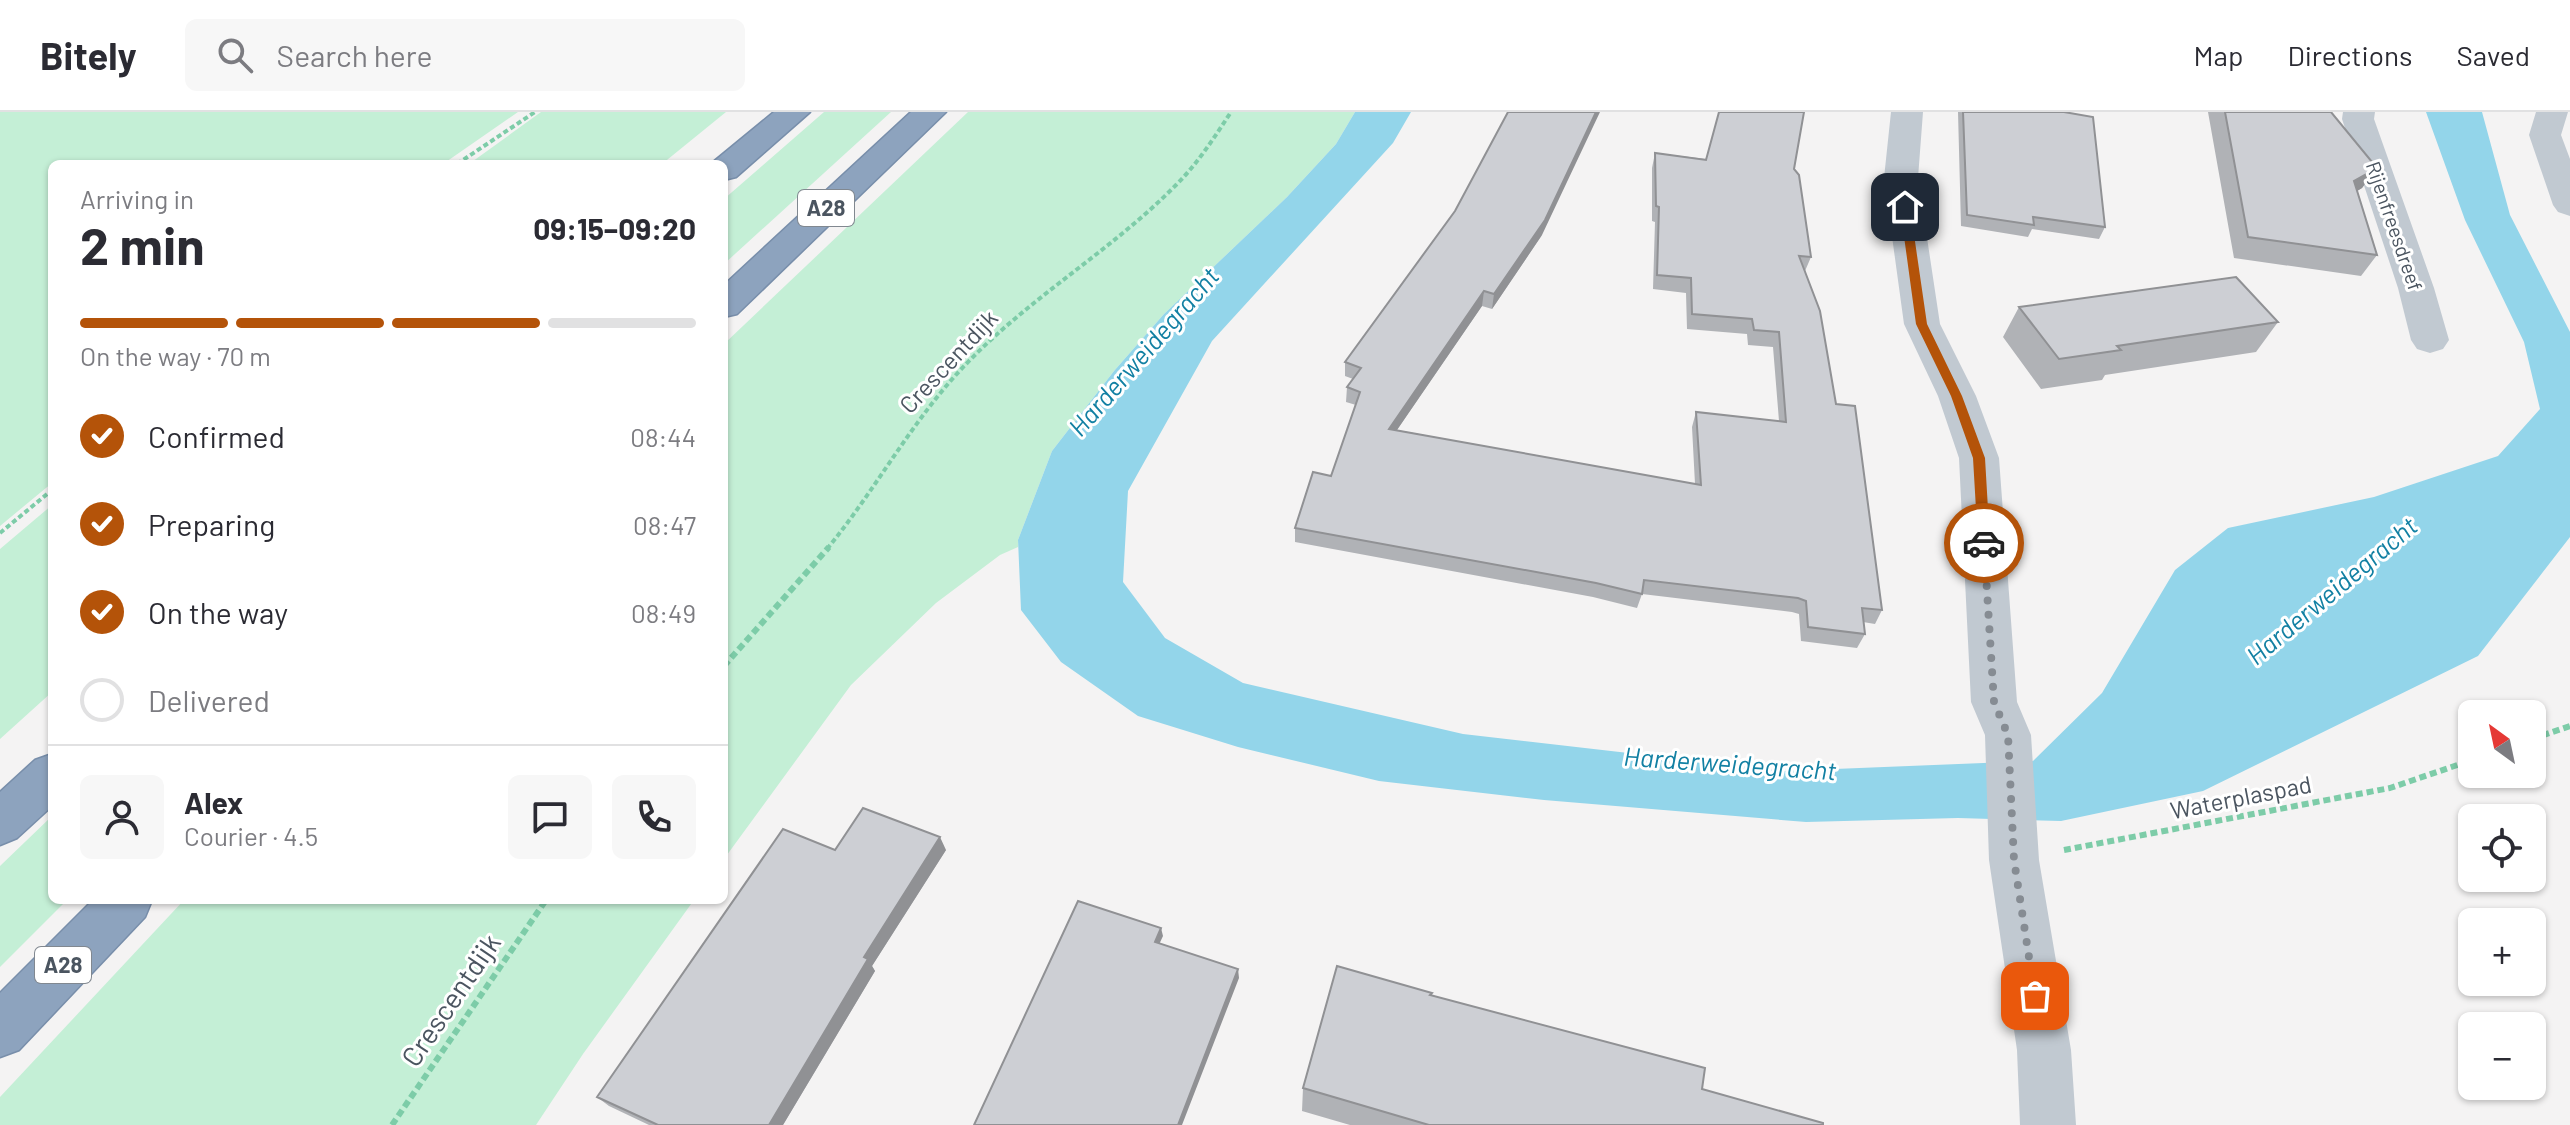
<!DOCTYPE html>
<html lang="en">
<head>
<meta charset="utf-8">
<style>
  body { margin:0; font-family:Barlow,sans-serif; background:#f7f7f7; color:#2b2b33; height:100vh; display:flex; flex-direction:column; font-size:30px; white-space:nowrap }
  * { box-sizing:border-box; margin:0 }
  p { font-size:26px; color:#7c7c81 }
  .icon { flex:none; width:44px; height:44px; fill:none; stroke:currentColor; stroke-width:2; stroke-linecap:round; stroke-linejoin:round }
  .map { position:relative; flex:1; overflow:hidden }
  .sheet { position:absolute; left:48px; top:48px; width:680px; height:744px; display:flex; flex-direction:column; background:#fff; border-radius:12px; box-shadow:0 2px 6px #0004 }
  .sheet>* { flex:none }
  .needle { width:52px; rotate:327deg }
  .buttons { position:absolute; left:2458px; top:588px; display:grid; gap:16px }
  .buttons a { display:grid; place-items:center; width:88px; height:88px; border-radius:12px; background:#fff; box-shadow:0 2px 6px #0004; font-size:40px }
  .pin { position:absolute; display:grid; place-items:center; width:68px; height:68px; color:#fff; margin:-34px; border-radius:16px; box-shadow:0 4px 12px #0006 }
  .courier { position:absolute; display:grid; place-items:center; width:80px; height:80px; margin:-40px; border:6px solid #b45309; border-radius:50%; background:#fff; color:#222; box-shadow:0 2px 10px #0007 }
  .overview em { font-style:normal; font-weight:700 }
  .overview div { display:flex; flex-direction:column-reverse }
  .overview { display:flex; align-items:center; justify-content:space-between; height:136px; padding:0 32px }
  h1 { font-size:52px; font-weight:700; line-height:60px }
  .bar { display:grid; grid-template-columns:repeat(4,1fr); gap:12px 8px; align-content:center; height:96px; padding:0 32px }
  .bar i { height:10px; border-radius:6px; background:#e1e1e2 }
  .bar .active { background:#b45309 }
  .bar p { grid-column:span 4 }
  .line { display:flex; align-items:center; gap:20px; padding:0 32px; border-top:2px solid #e1e1e2 }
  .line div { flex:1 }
  .round { display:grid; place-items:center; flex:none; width:84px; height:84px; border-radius:12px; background:#f7f7f7 }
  ol { padding:0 32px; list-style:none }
  li { display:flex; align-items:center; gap:24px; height:88px }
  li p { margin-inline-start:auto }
  li .icon { padding:8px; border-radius:50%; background:#b45309; color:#fff; stroke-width:4 }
  li:last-child { color:#7c7c81 }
  li i { width:44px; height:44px; border:4px solid #e1e1e2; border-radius:50% }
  header { display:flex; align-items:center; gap:48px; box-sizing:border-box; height:112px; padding:0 40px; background:#fff; border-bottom:2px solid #e1e1e2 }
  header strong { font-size:38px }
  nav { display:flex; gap:44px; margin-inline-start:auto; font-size:28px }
  .search { width:560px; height:72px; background:#f7f7f7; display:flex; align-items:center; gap:20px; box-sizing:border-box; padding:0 28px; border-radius:12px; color:#7c7c81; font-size:30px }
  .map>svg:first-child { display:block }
  .green { fill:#c4efd6 }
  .water { fill:#93d5ea }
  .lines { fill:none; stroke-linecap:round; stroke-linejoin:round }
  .highway-casing { stroke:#788eaa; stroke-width:3 }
  .path-far1 { stroke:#7dcca8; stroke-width:4; stroke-dasharray:5 3; stroke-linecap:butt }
  .path { stroke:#7dcca8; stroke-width:6; stroke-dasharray:7 4; stroke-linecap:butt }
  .street { fill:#c1c9d1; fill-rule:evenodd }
  .highway { fill:#8da3be; fill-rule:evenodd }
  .wall { fill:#b0b2b6 }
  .shaded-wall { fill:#909194 }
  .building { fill:#cdcfd4; stroke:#909194; stroke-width:2 }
  .route { fill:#b45309 }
  .done { stroke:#868c93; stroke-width:8; stroke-dasharray:0 14.4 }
  .labels { text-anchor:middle; stroke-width:6; stroke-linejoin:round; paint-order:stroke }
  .far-street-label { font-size:20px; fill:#4b5560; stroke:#fff }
  .shield { fill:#fff; stroke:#818890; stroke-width:2 }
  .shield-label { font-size:22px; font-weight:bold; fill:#4b5560 }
  .street-label { font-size:24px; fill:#4b5560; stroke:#fff }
  .water-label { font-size:26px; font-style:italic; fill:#1280a3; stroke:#fff }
  .near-street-label { font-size:28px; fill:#4b5560; stroke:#fff }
</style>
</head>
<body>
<header>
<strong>Bitely</strong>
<div class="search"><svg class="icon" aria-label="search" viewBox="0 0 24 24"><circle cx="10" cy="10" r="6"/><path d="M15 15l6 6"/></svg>Search here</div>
<nav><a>Map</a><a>Directions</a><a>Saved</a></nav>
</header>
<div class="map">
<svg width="2570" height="1013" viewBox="0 0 2570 1013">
  <rect width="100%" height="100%" fill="#f4f3f3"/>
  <path class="green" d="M0 0H518L443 52H52V371L0 414Z
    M541 0H726L662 52H469Z
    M824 0H891L724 152V87Z
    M968 0H1355L1336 32 1287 85 1164 202 1114 259 1052 339 1018 428V435L1000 443 936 491 851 573 724 747V232Z
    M52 393V580L0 627V437Z
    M52 704V788H67L0 855V754Z
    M184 788H694L583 942 536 1013H0V985Z"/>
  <path class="water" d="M1355 0H1411L1393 31 1212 229 1128 379 1123 470 1165 526 1243 571 1463 622 1785 659 2033 649 2102 581 2175 458 2228 416 2374 385 2498 344 2540 297 2524 230 2465 108 2426 0H2482L2510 103 2570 220V425L2478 544 2203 679 2061 709 1958 706 1806 710 1544 688 1379 669 1238 635 1138 604 1061 550 1021 498 1018 428 1052 339 1114 259 1164 202 1287 85 1336 32Z"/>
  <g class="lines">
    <g class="highway-casing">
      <path id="highway" d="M774 0H810L736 65 724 68V52L712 51Z
        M911 0H946L737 202 724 205V173Z
        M52 642V694L17 726 0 733V680L35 648Z
        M93 788H152L145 805 19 938 0 945V881Z"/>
    </g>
    <path class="path-far1" d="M457 52 535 0
      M0 421 52 378
      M827 437C878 375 914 304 971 247 1034 183 1113 137 1176 73 1198 51 1214 26 1231 0"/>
    <path class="path" d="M724 554 829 435
      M2532 627 2570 614
      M2064 738 2390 676 2472 648
      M392 1013 546 788"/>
    <path class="street" d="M1891 0H1923L1918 66 1940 212 1976 284 1999 346 2017 590 2031 623 2039 748 2071 938 2076 1013H2020L2017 938 1989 748 1985 623 1971 590 1959 346 1938 284 1904 212 1884 66Z
      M2343 0H2375L2374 7 2434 176 2449 228 2443 237 2430 241 2417 237 2411 228 2398 176 2342 7Z
      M2536 0H2568L2561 23 2570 47V104L2558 100 2553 93 2529 23Z"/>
    <use href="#highway" class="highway"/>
  </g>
  <path class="wall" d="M1958 0H2064L2105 115 2099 127 2032 117 2028 125 1961 114Z
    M2208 0H2331L2377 56 2362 76 2357 79 2377 143 2361 164 2234 146Z
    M1655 41 1794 57 1811 145 1805 159 1882 498 1875 512 1863 510 1865 522 1857 536 1801 529 1799 502 1792 500 1642 482 1637 496 1593 485 1295 430V416L1331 364 1356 293 1346 290 1347 275 1353 267 1345 264V250L1542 123 1492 197 1482 194 1397 318 1695 372 1692 315 1696 300 1779 309 1773 235 1748 233 1747 222 1687 217 1686 181 1653 177 1655 110 1652 109V56Z
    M2019 195 2278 210 2256 240 2105 263 2102 268 2041 277 2003 225Z
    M835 738H946L872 854 875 859 783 1013H649L609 994 597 985Z
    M1432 881 1431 883 1702 977 1823 1013H1350L1302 999 1303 976Z"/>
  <path class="shaded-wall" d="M1596 0H1600L1542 123 1492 197 1494 182Z
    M2377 56 2362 76 2339 90 2354 69Z
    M1484 179 1482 194 1388 331 1389 317Z
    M940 725 946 738 872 854 875 859 783 1013H769L864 845Z
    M1161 816 1163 824 1156 839 1155 830Z
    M1238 857 1239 866 1182 1013H1178Z"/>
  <path class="building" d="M1508 0H1596L1545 108 1494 182 1484 179 1389 317 1701 373 1696 300 1786 310 1779 220 1754 218 1752 207 1692 202 1691 166 1657 163 1659 95 1656 94 1655 41 1706 48 1719 0H1804L1794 57 1799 63 1811 145 1799 144 1820 199 1836 292 1855 294 1882 498 1862 496 1865 522 1808 515 1806 489 1798 486 1644 468 1642 482 1596 471 1295 416 1313 360 1331 364 1360 280 1347 275 1361 256 1345 250 1455 99Z
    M1963 0H2064L2093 5 2105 115 2033 105 2034 113 1967 103Z
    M2225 0H2331L2377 56 2354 69 2377 143 2248 125Z
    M2236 165 2278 210 2117 234 2121 238 2059 247 2019 195Z
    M863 696 940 725 864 845 868 847 769 1013H658L597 985 783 717 835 738Z
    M1078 789 1161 816 1155 830 1238 857 1178 1013H974Z
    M1337 854 1432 881 1430 883 1705 956 1702 977 1823 1011V1013H1429L1303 976Z"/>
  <path class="route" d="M1905 92 1910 95 1927 212 1962 284 1985 346 1990 431 1984 436 1978 431 1973 346 1951 284 1916 212 1900 95Z"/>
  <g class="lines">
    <path class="done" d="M1984 431 1994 590 2008 623 2014 748 2035 884"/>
  </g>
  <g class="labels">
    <g class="far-street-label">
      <text transform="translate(2394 114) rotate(71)" y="7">Rijenfreesdreef</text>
    </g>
    <g class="shield">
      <rect x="798" y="78" width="56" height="36" rx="6"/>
      <rect x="35" y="835" width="56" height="36" rx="6"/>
    </g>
    <g class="shield-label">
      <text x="826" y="104">A28</text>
      <text x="63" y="861">A28</text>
    </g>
    <g class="street-label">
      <text transform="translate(949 250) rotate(-47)" y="8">Crescentdijk</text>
      <text transform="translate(2241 686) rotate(-11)" y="8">Waterplaspad</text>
    </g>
    <g class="water-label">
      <text transform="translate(1144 240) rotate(-49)" y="9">Harderweidegracht</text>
      <text transform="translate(2332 479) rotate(-40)" y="9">Harderweidegracht</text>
      <text transform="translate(1730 652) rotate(4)" y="9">Harderweidegracht</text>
    </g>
    <g class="near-street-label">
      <text transform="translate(451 888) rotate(-56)" y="10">Crescentdijk</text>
    </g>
  </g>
</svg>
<div class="buttons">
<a><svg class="needle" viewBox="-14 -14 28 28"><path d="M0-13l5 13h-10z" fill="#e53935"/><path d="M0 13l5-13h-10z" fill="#7c7c81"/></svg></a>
<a><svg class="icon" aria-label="locate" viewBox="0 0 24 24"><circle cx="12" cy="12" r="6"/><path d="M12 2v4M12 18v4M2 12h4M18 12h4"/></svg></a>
<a>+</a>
<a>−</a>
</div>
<div class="pin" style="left:2035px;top:884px;background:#ea580c"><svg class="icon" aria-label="bag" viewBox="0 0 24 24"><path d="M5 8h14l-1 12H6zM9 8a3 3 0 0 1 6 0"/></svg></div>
<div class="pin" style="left:1905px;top:95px;background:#1f2937"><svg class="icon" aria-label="home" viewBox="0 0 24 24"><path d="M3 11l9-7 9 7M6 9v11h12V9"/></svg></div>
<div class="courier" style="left:1984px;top:431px"><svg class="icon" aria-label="car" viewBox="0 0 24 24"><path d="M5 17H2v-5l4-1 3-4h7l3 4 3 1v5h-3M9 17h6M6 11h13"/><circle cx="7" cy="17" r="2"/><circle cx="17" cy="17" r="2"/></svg></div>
<section class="sheet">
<div class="overview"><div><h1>2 min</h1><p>Arriving in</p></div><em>09:15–09:20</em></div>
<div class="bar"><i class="active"></i><i class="active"></i><i class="active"></i><i></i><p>On the way · 70 m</p></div>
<ol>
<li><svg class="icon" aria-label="check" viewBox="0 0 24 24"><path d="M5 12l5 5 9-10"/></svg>Confirmed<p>08:44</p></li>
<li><svg class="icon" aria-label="check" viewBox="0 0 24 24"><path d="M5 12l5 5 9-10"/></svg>Preparing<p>08:47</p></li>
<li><svg class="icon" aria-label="check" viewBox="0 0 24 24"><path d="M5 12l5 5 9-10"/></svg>On the way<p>08:49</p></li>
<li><i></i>Delivered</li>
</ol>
<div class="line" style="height:144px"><a class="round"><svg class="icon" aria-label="person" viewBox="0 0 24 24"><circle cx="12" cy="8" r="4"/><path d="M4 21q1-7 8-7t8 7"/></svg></a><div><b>Alex</b><p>Courier · 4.5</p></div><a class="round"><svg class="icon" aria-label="chat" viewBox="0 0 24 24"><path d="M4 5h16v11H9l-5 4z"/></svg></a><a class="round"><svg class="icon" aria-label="phone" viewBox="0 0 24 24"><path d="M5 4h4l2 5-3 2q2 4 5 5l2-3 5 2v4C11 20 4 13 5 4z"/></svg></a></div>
</section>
</div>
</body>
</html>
